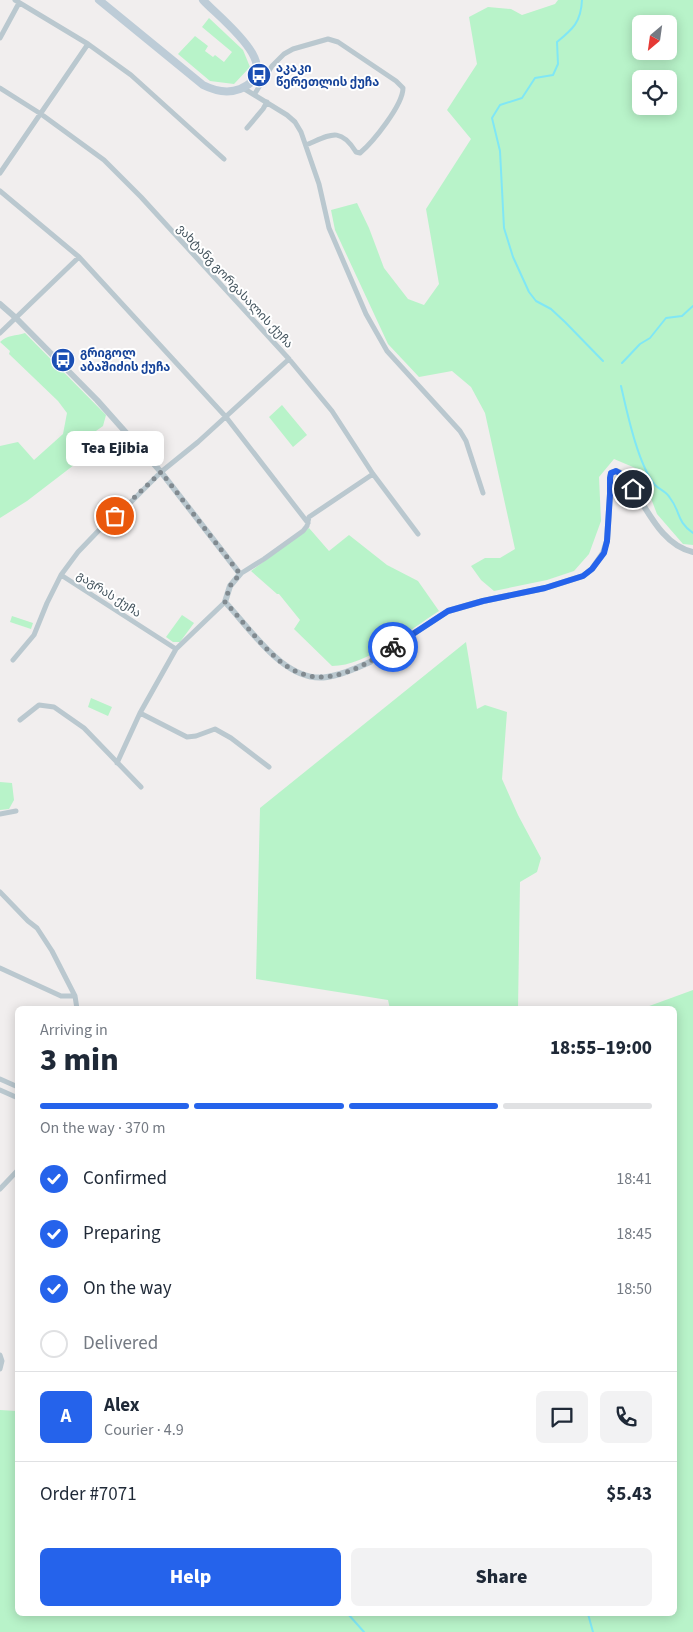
<!DOCTYPE html>
<html lang="en">
<head>
<meta charset="utf-8">
<style>
  body { margin:0; font-family:"Source Sans 3","Noto Sans Georgian",sans-serif; background:#f2f2f3; color:#1f2937; height:100vh; display:flex; flex-direction:column; font-size:19px; white-space:nowrap }
  * { box-sizing:border-box; margin:0 }
  p { font-size:16px; color:#747a83 }
  .icon { flex:none; width:28px; height:28px; fill:none; stroke:currentColor; stroke-width:2; stroke-linecap:round; stroke-linejoin:round }
  .map { position:relative; flex:1; overflow:hidden }
  .side { position:absolute; left:15px; top:1006px; width:662px; height:610px; display:flex; flex-direction:column; background:#fff; border-radius:8px; box-shadow:0 2px 12px #0003 }
  .side>* { flex:none }
  .needle { width:32px; rotate:209deg }
  .tools { position:absolute; left:632px; top:15px; display:grid; gap:10px }
  .tools a { display:grid; place-items:center; width:45px; height:45px; border-radius:8px; background:#fff; box-shadow:0 2px 12px #0003; font-size:25px }
  .pin { position:absolute; display:grid; place-items:center; width:42px; height:42px; color:#fff; margin:-21px; border:2px solid #fff; border-radius:50%; box-shadow:0 1px 5px #0007 }
  .courier { position:absolute; display:grid; place-items:center; width:50px; height:50px; margin:-25px; border:4px solid #2563eb; border-radius:50%; background:#fff; color:#222; box-shadow:0 1px 6px #0007 }
  .bubble { position:absolute; height:35px; border-radius:8px; background:#fff; box-shadow:0 2px 12px #0003; font-size:16px; font-weight:800; line-height:35px; text-align:center }
  .headline em { font-style:normal; font-weight:800 }
  .headline div { display:flex; flex-direction:column-reverse }
  .headline { display:flex; align-items:center; justify-content:space-between; height:85px; padding:0 25px }
  h1 { font-size:32px; font-weight:800; line-height:38px }
  .bar { display:grid; grid-template-columns:repeat(4,1fr); gap:8px 5px; align-content:center; height:60px; padding:0 25px }
  .bar i { height:6px; border-radius:4px; background:#e0e1e3 }
  .bar .current { background:#2563eb }
  .bar p { grid-column:span 4 }
  .line { display:flex; align-items:center; gap:12px; padding:0 25px; border-top:1px solid #e0e1e3 }
  .line div { flex:1 }
  .round { display:grid; place-items:center; flex:none; width:52px; height:52px; border-radius:8px; background:#f2f2f3 }
  ol { padding:0 25px; list-style:none }
  li { display:flex; align-items:center; gap:15px; height:55px }
  li p { margin-inline-start:auto }
  li .icon { padding:5px; border-radius:50%; background:#2563eb; color:#fff; stroke-width:4 }
  li:last-child { color:#747a83 }
  li i { width:28px; height:28px; border:2px solid #e0e1e3; border-radius:50% }
  .button { display:flex; gap:10px; margin-top:auto; padding:10px 25px }
  .button a { flex:1; height:58px; border-radius:8px; background:#2563eb; color:#fff; font-size:20px; font-weight:800; line-height:58px; text-align:center }
  .button a+a { background:#f2f2f3; color:#1f2937 }
  .map>svg:first-child { display:block }
  .green { fill:#b8f3c9; fill-rule:evenodd }
  .lines { fill:none; stroke-linecap:round; stroke-linejoin:round }
  .stream { stroke:#80e7f5; stroke-width:2 }
  .minor { stroke:#bac8cf; stroke-width:5 }
  .tertiary { stroke:#bac8cf; stroke-width:6 }
  .secondary { stroke:#bdccd7; stroke-width:8 }
  .done { stroke:#818a90; stroke-width:5; stroke-dasharray:0 9 }
  .route { stroke:#2563eb; stroke-width:6 }
  .labels { text-anchor:middle; stroke-width:4; stroke-linejoin:round; paint-order:stroke }
  .transit-label { font-size:12px; font-weight:bold; fill:#164399; stroke:#fff; text-anchor:start }
  .street-label { font-size:12px; fill:#44545e; stroke:#fff }
</style>
</head>
<body>
<div class="map">
<svg width="693" height="1632" viewBox="0 0 693 1632">
  <rect width="100%" height="100%" fill="#f1eeee"/>
  <path class="green" d="M558 0H693V545L683 544 657 514 640 470 614 459 599 477 601 521 589 554 574 571 547 580 494 591 481 580 471 566 485 558H500L515 549 485 413 471 387 452 371 419 377 388 344 335 230 331 210 357 203 369 228 384 268 408 299 424 305 439 284 426 209 471 139 447 110 477 64 469 17 488 7 511 9 522 15 555 4ZM641 24H669V51H641ZM641 79H669V106H641Z
    M209 18 243 50 250 67 234 84 210 81 178 54 195 36 208 46 205 51 213 57 215 55 224 62 232 52 202 27Z
    M25 333 106 415 103 426 79 443 87 455 27 501 0 518V446L18 442 34 460 63 434 67 413 58 401 9 354 10 351 0 342C7 335 16 336 25 333Z
    M282 405 307 435 293 447 269 417Z
    M309 528 329 551 349 535 387 565 418 581 439 611C409 630 367 666 332 666L294 629 300 620 279 594H277L251 571Z
    M182 615 194 623 180 642H173L166 637Z
    M12 616 33 623 31 629 10 622Z
    M466 642 477 709 485 705 507 712 502 779 518 815 541 858 537 872 520 882 518 1009H390L388 1000 256 979 260 808Z
    M91 698 112 707 108 716 88 707Z
    M0 782 12 783 14 800 9 809 0 810Z
    M693 990V1632H0V1410L17 1411 18 1614H675V1009H641Z"/>
  <g class="lines">
    <path class="stream" d="M582 0C581 22 573 29 557 42L558 64 553 75 535 78 522 98 500 105 492 118 500 151 504 228 513 257 529 292 536 301 551 309 565 322 603 361
      M622 363 640 344 650 338 666 318 682 316 693 306
      M621 386C627 412 638 465 655 485 660 490 667 492 670 498 681 512 676 521 693 533
      M348 1614 364 1632
      M588 1614 593 1632"/>
    <path class="minor" d="M15 0 88 44 131 75 224 159
      M0 38 19 3
      M0 88 41 114 104 160 141 197 289 359 332 411 373 474 418 534
      M243 88 287 115 295 122 301 132 319 184 329 228 366 314 387 351 460 431 466 441 483 493
      M254 95 272 66 284 54 293 49 328 39 338 42 396 81 403 88C403 105 373 142 360 153L356 152C340 126 330 135 306 145
      M247 128 263 109 267 102
      M0 173 88 44
      M0 191 79 257 226 417 308 523
      M0 333 79 257
      M240 574 264 559 303 531 307 526 309 517 373 474
      M176 649 61 575 78 552 103 526 132 501 161 472 198 442 289 359
      M13 660 34 635 47 603 61 575
      M140 713 187 737 196 736 215 729 231 738 269 767
      M20 720 39 705 54 707 84 728 141 787
      M117 763 140 713 176 649 225 602
      M0 814 16 811
      M0 892 28 921 37 928 52 951 75 996 77 1009
      M0 968 61 996H75
      M0 1079 18 1087
      M0 1090 18 1098
      M0 1189 18 1170
      M0 1355 2 1361 0 1369"/>
    <path class="tertiary" d="M0 304 16 318 97 400 161 472 240 574 230 586 225 602C250 628 285 684 327 677 342 675 357 668 370 662L448 611 483 601 545 588 583 576 592 569 603 553 607 541 610 494V478L611 473 616 471C624 473 627 481 632 487 648 511 663 546 693 552"/>
    <path class="secondary" d="M99 0 203 85C215 91 227 94 240 89 289 69 219 18 203 0"/>
  </g>
  <g class="lines">
    <path class="done" d="M115 516 161 472 240 574 230 586 225 602C241 619 255 638 272 654 313 695 352 674 393 647"/>
    <path class="route" d="M393 647 448 611 483 601 545 588 583 576 592 569 604 553 607 541 610 494V478L611 473 616 471 625 476 633 489"/>
  </g>
  <defs>
    <g id="bus-disc" transform="scale(1.25)"><circle r="9.5" fill="#1a4fb4" stroke="#fff"/><path d="M-5-6H5V4H4V6H2V4H-2V6H-4V4H-5ZM-3.5-4V0h7V-4ZM-3.5 1.2v1.5H-2V1.2ZM2 1.2v1.5H3.5V1.2Z" fill="#fff"/></g>
  </defs>
  <g fill-rule="evenodd">
    <use href="#bus-disc" x="259" y="75"/>
    <use href="#bus-disc" x="63" y="360"/>
  </g>
  <g class="labels">
    <g class="transit-label">
      <text x="276" y="72">აკაკი<tspan x="276" dy="14">წერეთლის ქუჩა</tspan></text>
      <text x="80" y="357">გრიგოლ<tspan x="80" dy="14">აბაშიძის ქუჩა</tspan></text>
    </g>
    <g class="street-label">
      <text transform="translate(235 286) rotate(47)" y="4">ვახტანგ გორგასალის ქუჩა</text>
      <text transform="translate(109 594) rotate(33)" y="4">გაგრას ქუჩა</text>
    </g>
  </g>
</svg>
<div class="tools">
<a><svg class="needle" viewBox="-14 -14 28 28"><path d="M0-13l5 13h-10z" fill="#e53935"/><path d="M0 13l5-13h-10z" fill="#747a83"/></svg></a>
<a><svg class="icon" aria-label="locate" viewBox="0 0 24 24"><circle cx="12" cy="12" r="6"/><path d="M12 2v4M12 18v4M2 12h4M18 12h4"/></svg></a>
</div>
<div class="pin" style="left:115px;top:516px;background:#ea580c"><svg class="icon" aria-label="bag" viewBox="0 0 24 24"><path d="M5 8h14l-1 12H6zM9 8a3 3 0 0 1 6 0"/></svg></div>
<div class="pin" style="left:633px;top:489px;background:#1f2937"><svg class="icon" aria-label="home" viewBox="0 0 24 24"><path d="M3 11l9-7 9 7M6 9v11h12V9"/></svg></div>
<div class="courier" style="left:393px;top:647px"><svg class="icon" aria-label="bike" viewBox="0 0 24 24"><circle cx="6" cy="16" r="4"/><circle cx="18" cy="16" r="4"/><path d="M6 16l4-8h5l3 8M10 8l3 8H6M13 5h3"/></svg></div>
<div class="bubble" style="left:66px;top:431px;width:98px">Tea Ejibia</div>
<section class="side">
<div class="headline"><div><h1>3 min</h1><p>Arriving in</p></div><em>18:55–19:00</em></div>
<div class="bar"><i class="current"></i><i class="current"></i><i class="current"></i><i></i><p>On the way · 370 m</p></div>
<ol>
<li><svg class="icon" aria-label="check" viewBox="0 0 24 24"><path d="M5 12l5 5 9-10"/></svg>Confirmed<p>18:41</p></li>
<li><svg class="icon" aria-label="check" viewBox="0 0 24 24"><path d="M5 12l5 5 9-10"/></svg>Preparing<p>18:45</p></li>
<li><svg class="icon" aria-label="check" viewBox="0 0 24 24"><path d="M5 12l5 5 9-10"/></svg>On the way<p>18:50</p></li>
<li><i></i>Delivered</li>
</ol>
<div class="line" style="height:90px"><b class="round" style="background:#2563eb;color:#fff">A</b><div><b>Alex</b><p>Courier · 4.9</p></div><a class="round"><svg class="icon" aria-label="chat" viewBox="0 0 24 24"><path d="M4 5h16v11H9l-5 4z"/></svg></a><a class="round"><svg class="icon" aria-label="phone" viewBox="0 0 24 24"><path d="M5 4h4l2 5-3 2q2 4 5 5l2-3 5 2v4C11 20 4 13 5 4z"/></svg></a></div>
<div class="line" style="height:65px"><div>Order #7071</div><b>$5.43</b></div>
<div class="button"><a>Help</a><a>Share</a></div>
</section>
</div>
</body>
</html>
